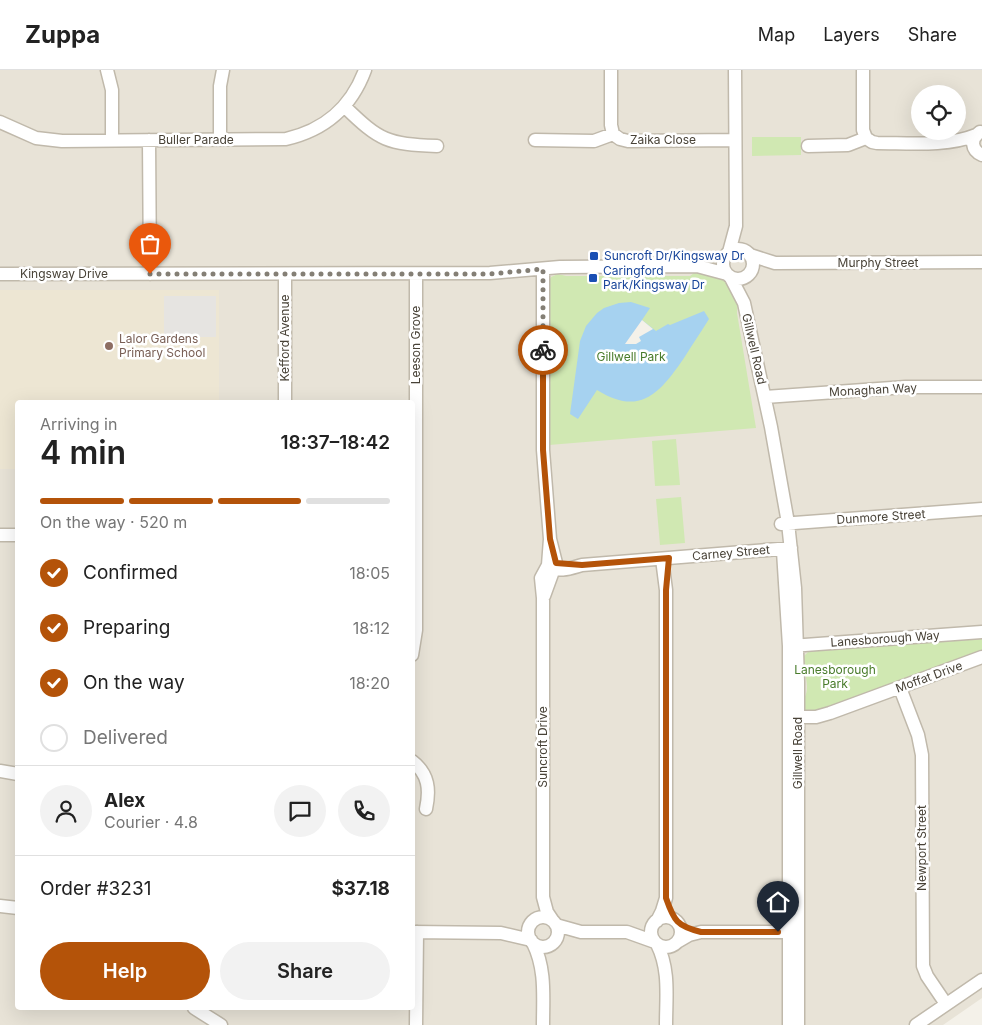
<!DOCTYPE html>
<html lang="en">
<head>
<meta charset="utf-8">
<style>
  body { margin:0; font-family:Inter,sans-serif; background:#f2f2f2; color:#222; height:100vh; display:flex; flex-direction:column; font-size:19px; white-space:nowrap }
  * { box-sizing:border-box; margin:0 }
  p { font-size:16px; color:#767676 }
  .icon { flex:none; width:28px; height:28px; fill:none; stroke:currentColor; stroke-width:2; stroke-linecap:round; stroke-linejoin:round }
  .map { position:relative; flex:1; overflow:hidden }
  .sheet { position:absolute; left:15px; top:330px; width:400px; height:610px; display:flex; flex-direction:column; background:#fff; border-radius:5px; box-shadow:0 5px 20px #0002 }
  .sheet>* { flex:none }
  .controls { position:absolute; left:911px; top:15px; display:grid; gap:10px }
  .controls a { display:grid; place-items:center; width:55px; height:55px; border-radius:50%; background:#fff; box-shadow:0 5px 20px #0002; font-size:25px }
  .pin { position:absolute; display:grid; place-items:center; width:42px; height:42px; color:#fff; margin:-51px -21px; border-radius:50% 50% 50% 0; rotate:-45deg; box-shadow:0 0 5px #0007 }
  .pin .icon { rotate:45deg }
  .courier { position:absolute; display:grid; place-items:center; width:50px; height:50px; margin:-25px; border:4px solid #b45309; border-radius:50%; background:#fff; color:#222; box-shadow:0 1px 6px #0007 }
  .headline em { font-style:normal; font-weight:600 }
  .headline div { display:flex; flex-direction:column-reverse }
  .headline { display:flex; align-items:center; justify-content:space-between; height:85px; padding:0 25px }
  h1 { font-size:32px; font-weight:600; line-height:38px }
  .bar { display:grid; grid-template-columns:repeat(4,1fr); gap:8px 5px; align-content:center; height:60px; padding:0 25px }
  .bar i { height:6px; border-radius:4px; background:#e0e0e0 }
  .bar .on { background:#b45309 }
  .bar p { grid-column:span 4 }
  .line { display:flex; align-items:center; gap:12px; padding:0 25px; border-top:1px solid #e0e0e0 }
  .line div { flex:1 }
  .round { display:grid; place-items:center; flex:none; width:52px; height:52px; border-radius:26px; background:#f2f2f2 }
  ol { padding:0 25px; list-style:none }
  li { display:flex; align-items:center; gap:15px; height:55px }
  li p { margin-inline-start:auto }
  li .icon { padding:5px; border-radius:50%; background:#b45309; color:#fff; stroke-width:4 }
  li:last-child { color:#767676 }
  li i { width:28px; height:28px; border:2px solid #e0e0e0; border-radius:50% }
  .action { display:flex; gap:10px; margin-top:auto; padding:10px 25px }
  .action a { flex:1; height:58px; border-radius:30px; background:#b45309; color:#fff; font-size:20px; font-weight:600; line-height:58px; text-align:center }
  .action a+a { background:#f2f2f2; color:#222 }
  header { display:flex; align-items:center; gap:30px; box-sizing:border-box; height:70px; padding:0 25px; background:#fff; border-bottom:1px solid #e0e0e0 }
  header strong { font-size:24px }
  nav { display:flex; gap:28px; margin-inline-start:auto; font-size:18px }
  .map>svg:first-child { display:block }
  .residential { fill:#e8e3d7; fill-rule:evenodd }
  .education { fill:#ede6d3 }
  .green { fill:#d0e8b2 }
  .parking { fill:#e6e4e1 }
  .water { fill:#a6d2f0 }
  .pier { fill:#f4f1e9 }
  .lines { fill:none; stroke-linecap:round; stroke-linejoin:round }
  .minor-casing { stroke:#c0b9ab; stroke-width:15 }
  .minor { stroke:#fff; stroke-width:12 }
  .done { stroke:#847f75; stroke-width:5; stroke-dasharray:0 9 }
  .route { stroke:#b45309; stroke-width:6 }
  .transit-dot { fill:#1a4fb4; stroke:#fff; stroke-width:2 }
  .education-dot { fill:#8d6e63; stroke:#fff; stroke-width:2 }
  .labels { text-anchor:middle; stroke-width:5; stroke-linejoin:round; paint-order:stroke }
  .street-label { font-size:12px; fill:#484237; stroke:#fff }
  .transit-label { font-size:12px; fill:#164399; stroke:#fff; text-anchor:start }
  .education-label { font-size:12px; fill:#785e54; stroke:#fff; text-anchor:start }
  .park-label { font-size:12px; fill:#487b2a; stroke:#fff }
</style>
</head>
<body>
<header>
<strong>Zuppa</strong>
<nav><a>Map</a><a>Layers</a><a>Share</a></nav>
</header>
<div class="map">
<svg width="982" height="955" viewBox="0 0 982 955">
  <rect width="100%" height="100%" fill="#f4f1e9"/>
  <path class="residential" d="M0 0H982V928L943 955H0ZM920 24H958V61H920ZM18 332H412V938H18Z"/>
  <path class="education" d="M0 220H219V332H18L17 399H0Z"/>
  <path class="green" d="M752 67H801V85L752 86Z
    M694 203C720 203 740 214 737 243L756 358 549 375V211L551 207 558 204 566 206H690Z
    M676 369 680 415 655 416 652 371Z
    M681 427 685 473 660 475 656 429Z
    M982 569V583L823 642 806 641 803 638C803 627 807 626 807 617 807 606 802 598 802 588L809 581Z"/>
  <path class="parking" d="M164 226H216V267H164Z"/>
  <path class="water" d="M631 232 650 238 642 250 656 261 668 254 670 255 704 241 709 249C701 262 692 275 684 288 660 323 640 347 597 320L578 349 570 344 580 271 586 256 597 243 604 238 619 233Z"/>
  <path class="pier" d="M642 250 653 259 639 267 641 271 636 274H625Z"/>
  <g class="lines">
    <g class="minor-casing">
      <path id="minor" d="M107 0 112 20V70
        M611 0V55L613 64
        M863 0V60L866 68
        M345 37C380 71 387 74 437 76
        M0 52 36 68 62 71 286 69C325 60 351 38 365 0
        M980 62C970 69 971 80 982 85
        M866 68 872 72 877 73C908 73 947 77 976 65
        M149 70 150 204
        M220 70V16L223 0
        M535 70 594 71 613 64 620 69 628 71 735 70
        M808 76 848 75 866 68
        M723 194a15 15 0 1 1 30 0a15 15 0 1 1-30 0Z
        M729 182 736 156 735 0
        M750 185 775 193 982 192
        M543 199V380L550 469 556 493 544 526
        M0 204 490 203 560 197 697 196 727 204
        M285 204V332
        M731 208 744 233 771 357 788 453 795 518 798 612V955
        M765 327 906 317H982
        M781 454 982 439
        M0 465H18
        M550 469 548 495 541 508 543 528V827L547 842 553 851
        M783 481 789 576V955
        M549 496C559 503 571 498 582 495L791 478
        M791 576 982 562
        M412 585 416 560V204
        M900 618 918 665 922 685 923 896 927 906 946 934
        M790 647H816L830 643 982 587
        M412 691C429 704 430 720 426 739
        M0 701 18 704
        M0 836 18 838
        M651 862a15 15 0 1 1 30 0a15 15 0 1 1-30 0Z
        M528 862a15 15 0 1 1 30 0a15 15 0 1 1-30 0Z
        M657 851 662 841 666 828V520L662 489
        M556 855 581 862H627L655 872
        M412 862 501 863 531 870
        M677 872 689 865 701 862H797
        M533 873C546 899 543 926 543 955
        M657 874C670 900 666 927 666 955
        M194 938 221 955
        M416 955 417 862
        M916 955 982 910"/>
    </g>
    <use href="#minor" class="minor"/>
  </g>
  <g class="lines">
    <path class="done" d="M150 204H490L543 199V280"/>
    <path class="route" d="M543 280V380L550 469 556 493 582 495 669 488 666 520V828C674 851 677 856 701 862H778"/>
  </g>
  <g class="transit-dot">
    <rect x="589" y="181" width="10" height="10" rx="2.5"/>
    <rect x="588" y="203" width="10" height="10" rx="2.5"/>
  </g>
  <circle class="education-dot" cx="109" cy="276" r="5"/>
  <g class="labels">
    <g class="street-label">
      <text x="196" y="74">Buller Parade</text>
      <text x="663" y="74">Zaika Close</text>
      <text x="878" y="197">Murphy Street</text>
      <text x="64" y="208">Kingsway Drive</text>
      <text transform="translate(285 268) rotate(-90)" y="4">Kefford Avenue</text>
      <text transform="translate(416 275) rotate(-90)" y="4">Leeson Grove</text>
      <text transform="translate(754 279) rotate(77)" y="4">Gillwell Road</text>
      <text transform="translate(873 320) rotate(-3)" y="4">Monaghan Way</text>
      <text transform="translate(881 447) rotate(-4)" y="4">Dunmore Street</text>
      <text transform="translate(731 483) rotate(-5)" y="4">Carney Street</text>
      <text transform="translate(885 569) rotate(-4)" y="4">Lanesborough Way</text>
      <text transform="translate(929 607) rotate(-20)" y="4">Moffat Drive</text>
      <text transform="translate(543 677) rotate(-90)" y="4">Suncroft Drive</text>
      <text transform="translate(798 683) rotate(-90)" y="4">Gillwell Road</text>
      <text transform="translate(922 778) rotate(-90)" y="4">Newport Street</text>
    </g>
    <g class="transit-label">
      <text x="604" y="190">Suncroft Dr/Kingsway Dr</text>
      <text x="603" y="205">Caringford<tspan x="603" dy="14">Park/Kingsway Dr</tspan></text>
    </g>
    <g class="education-label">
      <text x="119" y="273">Lalor Gardens<tspan x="119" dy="14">Primary School</tspan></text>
    </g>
    <g class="park-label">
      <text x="631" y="291">Gillwell Park</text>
      <text x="835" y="604">Lanesborough<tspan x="835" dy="14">Park</tspan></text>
    </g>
  </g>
</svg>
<div class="controls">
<a><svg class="icon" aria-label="locate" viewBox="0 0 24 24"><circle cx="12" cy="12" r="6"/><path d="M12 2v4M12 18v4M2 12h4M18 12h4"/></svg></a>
</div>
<div class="pin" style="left:150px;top:204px;background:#ea580c"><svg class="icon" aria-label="bag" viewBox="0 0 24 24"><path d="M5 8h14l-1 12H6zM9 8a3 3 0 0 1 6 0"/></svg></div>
<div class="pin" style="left:778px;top:862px;background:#1f2937"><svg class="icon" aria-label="home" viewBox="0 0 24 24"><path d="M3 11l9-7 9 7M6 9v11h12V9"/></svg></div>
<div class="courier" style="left:543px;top:280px"><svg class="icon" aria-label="bike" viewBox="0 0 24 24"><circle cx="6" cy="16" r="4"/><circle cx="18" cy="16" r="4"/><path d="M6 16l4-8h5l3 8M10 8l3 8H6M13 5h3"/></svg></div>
<section class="sheet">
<div class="headline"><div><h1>4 min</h1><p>Arriving in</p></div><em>18:37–18:42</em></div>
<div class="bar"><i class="on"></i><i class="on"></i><i class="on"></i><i></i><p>On the way · 520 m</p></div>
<ol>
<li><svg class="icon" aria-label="check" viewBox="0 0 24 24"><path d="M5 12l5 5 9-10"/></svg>Confirmed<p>18:05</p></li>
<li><svg class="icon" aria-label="check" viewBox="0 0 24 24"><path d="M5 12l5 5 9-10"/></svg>Preparing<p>18:12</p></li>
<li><svg class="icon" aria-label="check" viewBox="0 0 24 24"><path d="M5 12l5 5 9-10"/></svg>On the way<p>18:20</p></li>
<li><i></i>Delivered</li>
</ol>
<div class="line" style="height:90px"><a class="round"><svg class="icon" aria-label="person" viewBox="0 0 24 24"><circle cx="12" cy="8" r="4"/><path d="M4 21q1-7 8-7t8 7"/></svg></a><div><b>Alex</b><p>Courier · 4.8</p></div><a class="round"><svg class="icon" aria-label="chat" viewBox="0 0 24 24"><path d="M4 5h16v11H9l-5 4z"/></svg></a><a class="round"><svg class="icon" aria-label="phone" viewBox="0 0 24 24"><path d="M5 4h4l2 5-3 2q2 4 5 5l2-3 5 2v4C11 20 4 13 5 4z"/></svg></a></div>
<div class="line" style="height:65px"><div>Order #3231</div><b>$37.18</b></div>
<div class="action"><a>Help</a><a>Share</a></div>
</section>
</div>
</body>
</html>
